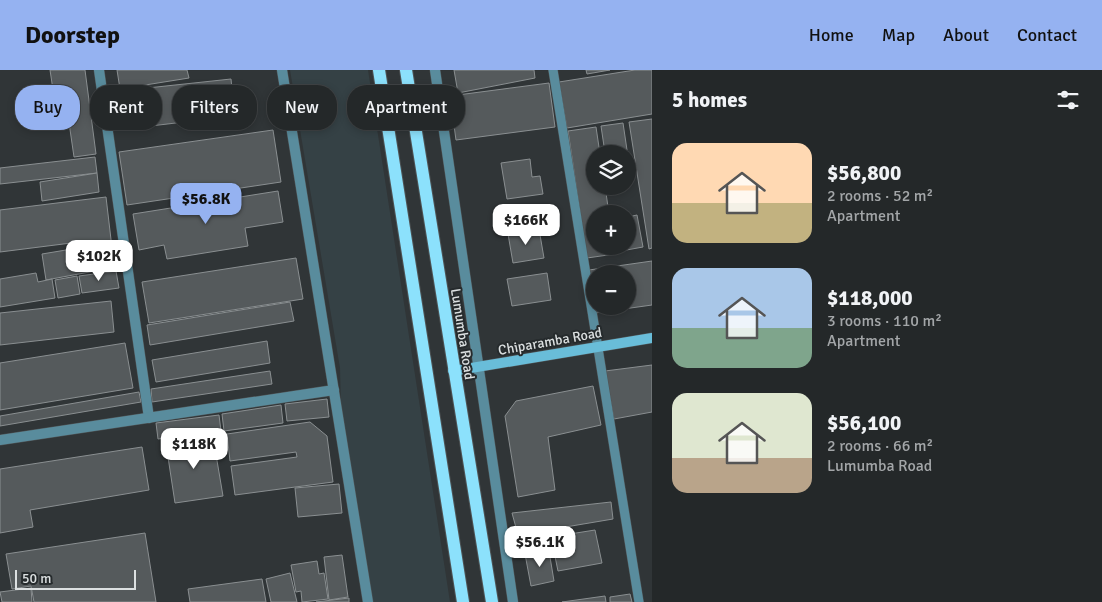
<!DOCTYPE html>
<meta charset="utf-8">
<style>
body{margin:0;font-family:Signika,sans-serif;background:#303435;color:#f1f3f6;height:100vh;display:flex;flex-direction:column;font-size:19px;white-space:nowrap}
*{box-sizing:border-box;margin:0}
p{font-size:16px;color:#a3a6a8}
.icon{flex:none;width:28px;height:28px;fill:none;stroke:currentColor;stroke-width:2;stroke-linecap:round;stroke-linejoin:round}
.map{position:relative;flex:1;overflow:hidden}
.panel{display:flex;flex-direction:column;background:#242829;width:450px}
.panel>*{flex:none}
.top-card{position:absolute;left:15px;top:15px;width:475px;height:45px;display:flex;gap:10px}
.controls{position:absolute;left:586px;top:75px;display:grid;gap:10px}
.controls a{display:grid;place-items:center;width:50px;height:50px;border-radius:50%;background:#242829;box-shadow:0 2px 8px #0003,0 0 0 1px #414446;font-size:25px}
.scale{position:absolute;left:15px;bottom:12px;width:121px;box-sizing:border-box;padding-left:5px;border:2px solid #dce0e1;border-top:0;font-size:14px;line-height:18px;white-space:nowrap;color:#dce0e1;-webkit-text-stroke:4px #262b2d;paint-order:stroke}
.price{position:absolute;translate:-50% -42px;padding:0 11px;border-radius:10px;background:#fff;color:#222;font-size:16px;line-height:32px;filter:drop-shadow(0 1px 2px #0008)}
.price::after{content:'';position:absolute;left:50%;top:30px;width:15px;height:11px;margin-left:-8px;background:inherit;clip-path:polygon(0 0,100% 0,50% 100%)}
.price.selected{background:#95b2f1;color:#111}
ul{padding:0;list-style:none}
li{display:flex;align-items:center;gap:15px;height:125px;padding:0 20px}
li span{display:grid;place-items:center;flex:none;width:140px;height:100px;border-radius:15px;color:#555}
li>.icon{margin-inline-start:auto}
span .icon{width:60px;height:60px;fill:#fffc;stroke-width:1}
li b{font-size:21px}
h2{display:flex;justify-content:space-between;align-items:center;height:60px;padding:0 20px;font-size:21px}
.tag{padding:0 18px;border-radius:20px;background:#242829;box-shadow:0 2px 8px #0003,0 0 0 1px #414446;font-size:18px;line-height:45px}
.tag.selected{background:#95b2f1;color:#111}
header{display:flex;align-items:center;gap:30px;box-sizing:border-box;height:70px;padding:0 25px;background:#95b2f1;color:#111}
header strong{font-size:24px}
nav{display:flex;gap:28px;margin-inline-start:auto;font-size:18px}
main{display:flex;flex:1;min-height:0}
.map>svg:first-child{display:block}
.built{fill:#354145}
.building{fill:#555a5c;stroke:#8a8f91;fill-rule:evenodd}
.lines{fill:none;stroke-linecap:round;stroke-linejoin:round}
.lane-casing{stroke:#4f5456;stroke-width:10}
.street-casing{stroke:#4f5456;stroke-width:11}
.secondary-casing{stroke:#4f5456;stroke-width:11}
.primary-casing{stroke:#4f5456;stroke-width:14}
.lane{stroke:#598c9d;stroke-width:9}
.street{stroke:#598c9d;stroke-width:10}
.secondary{stroke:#69bdd9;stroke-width:10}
.primary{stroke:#8ce1fc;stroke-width:12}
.labels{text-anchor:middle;stroke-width:4;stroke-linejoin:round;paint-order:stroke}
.street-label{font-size:14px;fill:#dce0e1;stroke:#262b2d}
</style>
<header>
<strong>Doorstep</strong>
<nav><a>Home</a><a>Map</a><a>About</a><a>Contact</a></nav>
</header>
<main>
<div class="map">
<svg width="652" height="532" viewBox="0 0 652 532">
<rect width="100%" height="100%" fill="#303537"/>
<path class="built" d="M290,0h78l82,532h-78l-31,-195 -1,-39z"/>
<g class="building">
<path d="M50,0h35l11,84 -22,3 -8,-55 -11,1z"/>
<path d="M117,0h70l2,8 -69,11z"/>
<path d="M454,0h80l1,8 -77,15z"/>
<path d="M586,0h24l-23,4z"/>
<path d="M635,0h17v44l-85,14 -8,-46z"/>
<path d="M231,9l4,37 -93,11 -4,-38z"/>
<path d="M549,13l6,44 -99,13 -6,-44z"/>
<path d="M49,36l2,16 -23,3 -2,-16z"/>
<path d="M652,49v129l-3,1 -20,-127z"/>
<path d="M623,53l4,27 -22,3 -4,-27z"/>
<path d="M596,57l4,27h-5v32h10l4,28h-14v32h19l1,8 -28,4 -19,-127z"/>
<path d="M273,60l8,52 -154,23 -8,-53z"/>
<path d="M95,87l2,16 -97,11v-16z"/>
<path d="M530,89l2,18 8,-1 3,18 -36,5 -6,-36z"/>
<path d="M97,103l2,19 -57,9 -2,-19z"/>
<path d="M278,121l5,31 -38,6 3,18 -81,13 -3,-14 -25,5 -6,-36z"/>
<path d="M106,127l6,51 -23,3 -2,-10 -87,11v-42z"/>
<path d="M637,145l6,32 -22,4 -1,-5h8v-29z"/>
<path d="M539,159l5,29 -31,5 -5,-29z"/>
<path d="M84,177l1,6 7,-1 3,19 -49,9 -4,-26z"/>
<path d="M110,180l2,20 -14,2 -3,-20z"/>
<path d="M296,188l7,41 -154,24 -7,-41z"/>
<path d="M652,191v44l-57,8 -6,-43zM595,204h33v32h-33z"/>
<path d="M116,201l3,17 -37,5 -3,-17z"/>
<path d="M36,203l2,9 14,-3 3,19 -55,9v-28z"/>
<path d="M547,203l4,27 -39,6 -5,-27z"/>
<path d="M77,206l3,18 -22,4 -3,-18z"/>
<path d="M111,231l3,31 -114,13v-32z"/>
<path d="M290,232l4,19 -144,24 -3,-20z"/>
<path d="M267,271l3,22 -114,19 -4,-22z"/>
<path d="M125,273l8,45 -133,22v-47z"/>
<path d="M652,295v47l-38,7 -9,-48z"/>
<path d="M270,301l2,13 -120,18 -1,-13z"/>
<path d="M593,316l8,39 -53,12 7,53 -37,7 -13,-81 11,-15z"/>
<path d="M139,322l2,10 -141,24v-10z"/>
<path d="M327,329l2,18 -42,4 -2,-17z"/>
<path d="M281,335l2,18 -59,8 -2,-17z"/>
<path d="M219,345l2,16 -63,8 -2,-16z"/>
<path d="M310,352l17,14 6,46 -98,13 -4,-29 66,-9 -1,-5 -66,9 -3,-27z"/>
<path d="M213,367l10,59 -48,7 -9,-59z"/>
<path d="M142,377l7,43 -119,20 3,17 -33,6v-64z"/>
<path d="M339,414l3,29 -44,4 -3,-29z"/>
<path d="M611,432l2,17 -95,16 -6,-22z"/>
<path d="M595,460l7,33 -44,8 -7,-34z"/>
<path d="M145,463l11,69h-122l-3,-16 -19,3 -6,-35z"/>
<path d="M549,481l5,30 -23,5 -6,-32z"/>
<path d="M342,485l6,42 -19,3 -5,-43z"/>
<path d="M317,491l2,13 5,-1 4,26 -26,3 -1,-11 -5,1 -5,-27z"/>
<path d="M290,503l7,29h-26l-5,-23z"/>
<path d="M262,509l4,23h-76l-2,-13z"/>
<path d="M31,518l1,14h-30l-2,-10z"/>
<path d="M630,524l2,8h-22v-5z"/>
<path d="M605,526l1,6h-44z"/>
<path d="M349,528v4h-33z"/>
</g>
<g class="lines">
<defs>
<path id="lane" d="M553,0l86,532"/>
<g id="street">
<path d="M99,0l50,348"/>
<path d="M282,0l86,532"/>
<path d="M435,0l78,532"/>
<path d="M0,370l334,-50"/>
</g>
<path id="secondary" d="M453,301l199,-33"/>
<g id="primary">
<path d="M379,0l84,532"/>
<path d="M406,0l86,532"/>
</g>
</defs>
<use href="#lane" class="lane-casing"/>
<use href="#street" class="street-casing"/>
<use href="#secondary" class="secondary-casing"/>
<use href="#primary" class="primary-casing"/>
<use href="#lane" class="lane"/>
<use href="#street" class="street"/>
<use href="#secondary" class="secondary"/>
<use href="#primary" class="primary"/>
</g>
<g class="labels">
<g class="street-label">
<text transform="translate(463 264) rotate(81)" y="5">Lumumba Road</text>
<text transform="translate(550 271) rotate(-10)" y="5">Chiparamba Road</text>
</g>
</g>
</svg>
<div class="controls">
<a><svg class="icon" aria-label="layers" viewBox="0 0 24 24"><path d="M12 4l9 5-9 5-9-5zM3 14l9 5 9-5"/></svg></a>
<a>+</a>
<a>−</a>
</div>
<div class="scale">50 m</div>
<b class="price selected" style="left:206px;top:155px">$56.8K</b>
<b class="price" style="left:526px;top:176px">$166K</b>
<b class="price" style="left:99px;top:212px">$102K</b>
<b class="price" style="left:194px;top:400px">$118K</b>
<b class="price" style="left:540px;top:498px">$56.1K</b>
<div class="top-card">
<a class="tag selected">Buy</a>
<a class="tag">Rent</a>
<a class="tag">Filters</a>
<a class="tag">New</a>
<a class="tag">Apartment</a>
</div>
</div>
<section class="panel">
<h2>5 homes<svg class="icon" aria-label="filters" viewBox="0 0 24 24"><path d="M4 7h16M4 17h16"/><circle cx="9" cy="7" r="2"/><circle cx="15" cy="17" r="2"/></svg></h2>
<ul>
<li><span style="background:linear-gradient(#ffd9b3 60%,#c2b280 0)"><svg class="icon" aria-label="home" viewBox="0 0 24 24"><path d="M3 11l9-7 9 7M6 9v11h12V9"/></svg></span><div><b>$56,800</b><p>2 rooms · 52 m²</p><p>Apartment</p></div></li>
<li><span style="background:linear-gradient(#a9c7e8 60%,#7fa58c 0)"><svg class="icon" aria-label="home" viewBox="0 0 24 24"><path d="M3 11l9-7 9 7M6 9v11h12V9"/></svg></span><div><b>$118,000</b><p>3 rooms · 110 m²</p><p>Apartment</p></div></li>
<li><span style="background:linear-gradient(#dfe7d0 65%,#b9a48a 0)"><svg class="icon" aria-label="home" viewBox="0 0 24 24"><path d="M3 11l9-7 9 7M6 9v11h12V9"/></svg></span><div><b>$56,100</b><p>2 rooms · 66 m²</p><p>Lumumba Road</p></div></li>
</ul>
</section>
</main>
